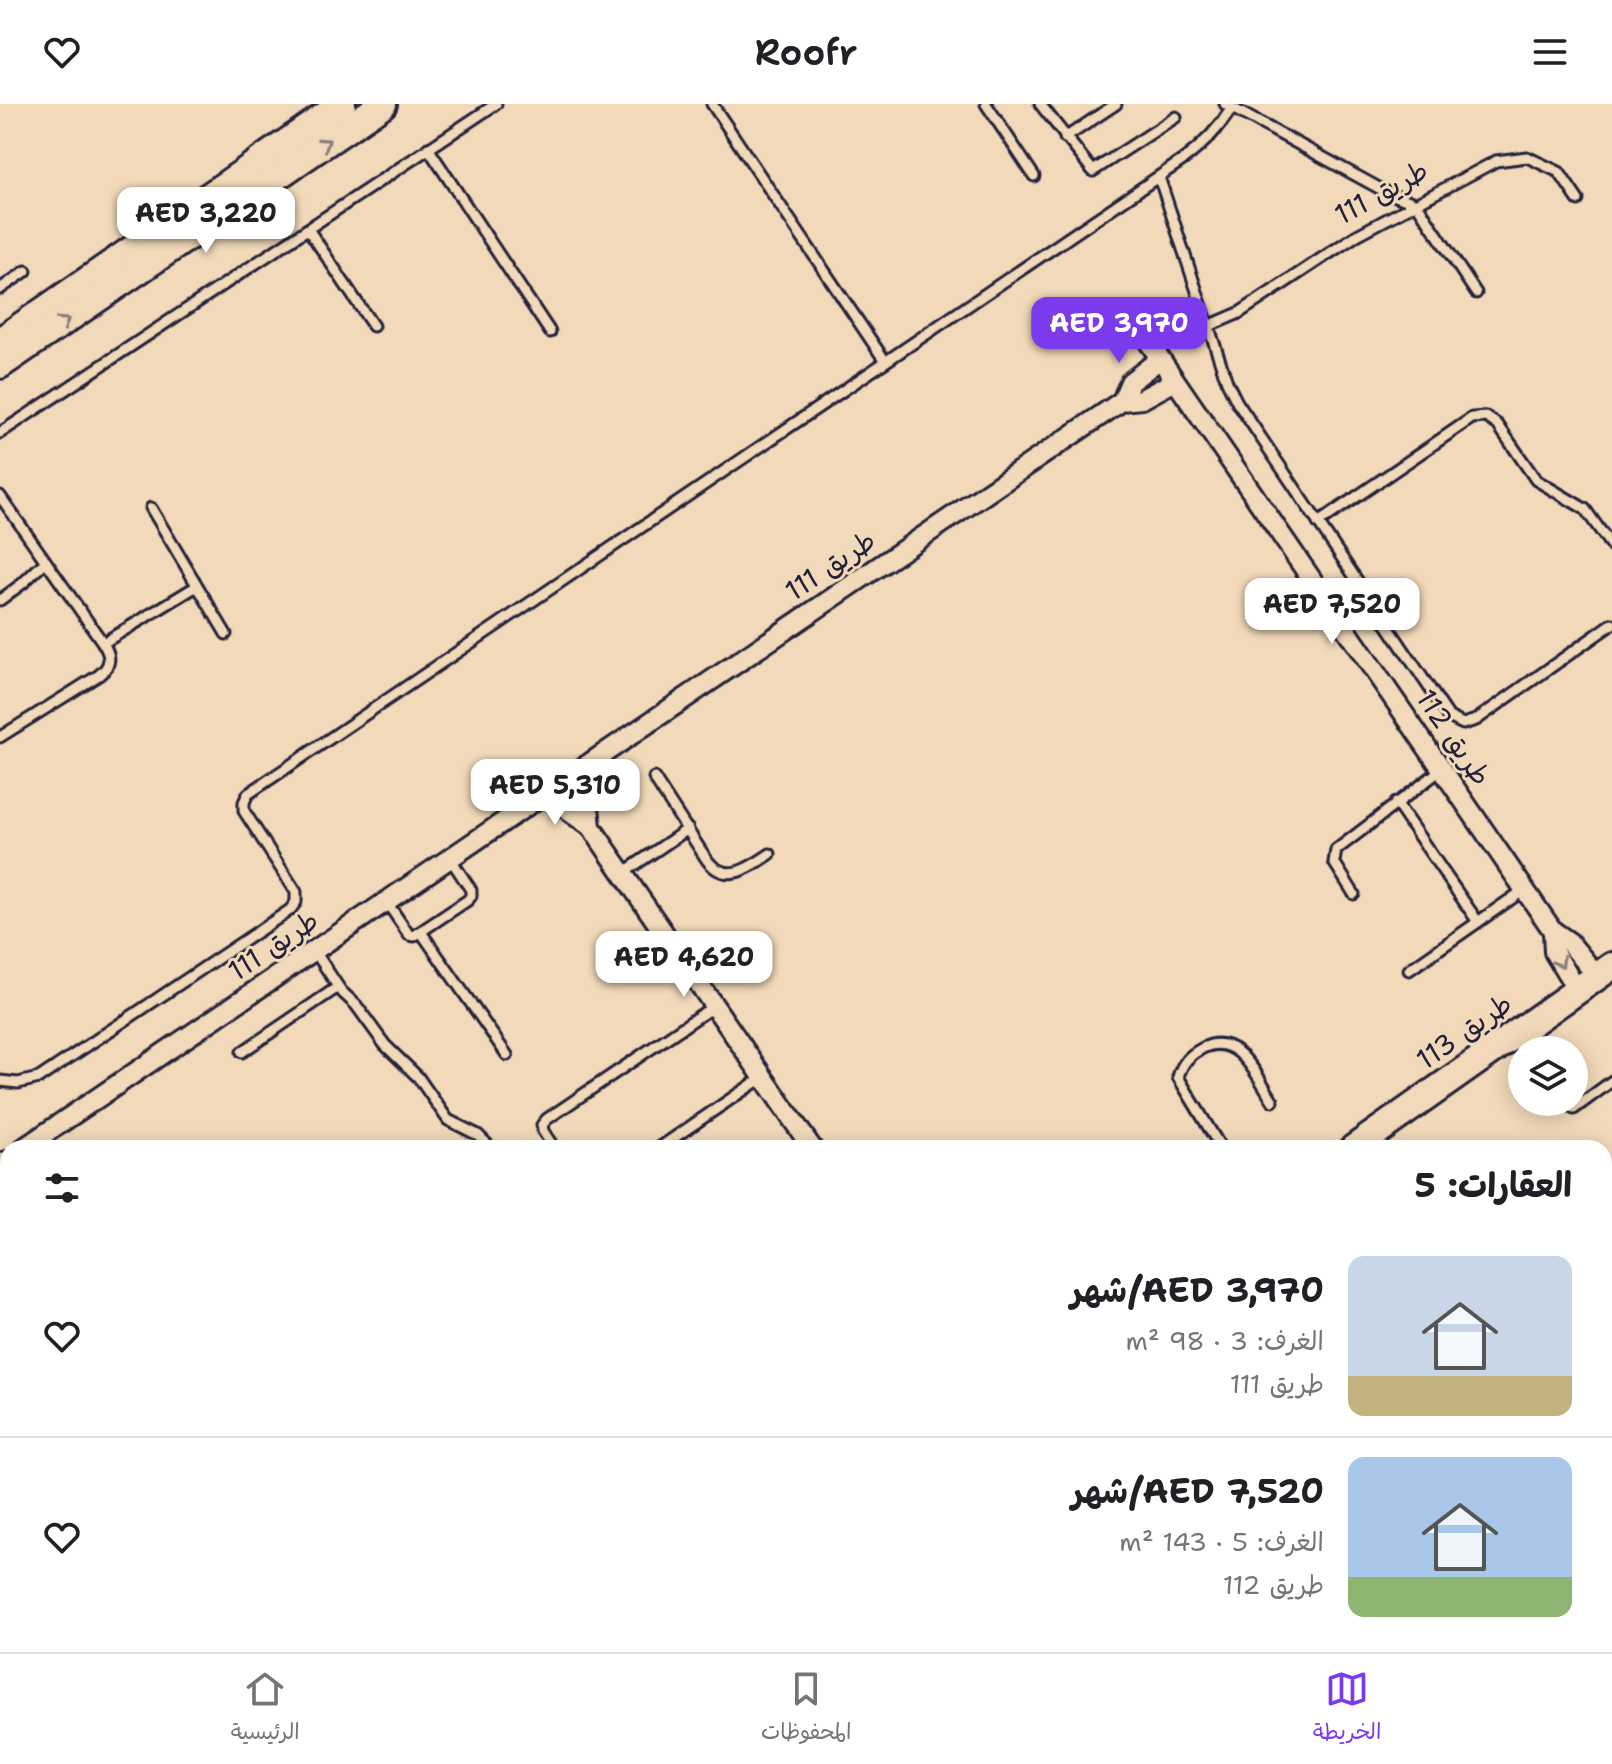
<!DOCTYPE html>
<html lang="ar">
<meta charset="utf-8">
<style>
body{margin:0;font-family:"Shantell Sans","Playpen Sans Arabic",sans-serif;background:#f2f2f2;color:#202124;direction:rtl;height:100vh;display:flex;flex-direction:column;font-size:30px;white-space:nowrap}
*{box-sizing:border-box;margin:0}
p{font-size:26px;color:#757577}
.icon{flex:none;width:44px;height:44px;fill:none;stroke:currentColor;stroke-width:2;stroke-linecap:round;stroke-linejoin:round}
.map{position:relative;flex:1;overflow:hidden;direction:ltr}
.details{position:absolute;left:0px;top:1036px;width:1612px;height:512px;display:flex;flex-direction:column;background:#fff;border-radius:24px 24px 0 0;box-shadow:0 4px 20px #0003;direction:rtl}
.details>*{flex:none}
.buttons{position:absolute;left:1508px;top:932px;display:grid;gap:16px}
.buttons a{display:grid;place-items:center;width:80px;height:80px;border-radius:50%;background:#fff;box-shadow:0 4px 20px #0003;font-size:40px}
.price{position:absolute;translate:-50% -68px;padding:0 18px;border-radius:16px;background:#fff;color:#222;font-size:26px;line-height:52px;filter:drop-shadow(0 2px 4px #0008)}
.price::after{content:'';position:absolute;left:50%;top:48px;width:24px;height:18px;margin-left:-12px;background:inherit;clip-path:polygon(0 0,100% 0,50% 100%)}
.price.selected{background:#7c3aed;color:#fff}
ul{padding:0;list-style:none}
li{display:flex;align-items:center;gap:24px;height:200px;padding:0 40px}
li+li{border-top:2px solid #e0e0e0}
li span{display:grid;place-items:center;flex:none;width:224px;height:160px;border-radius:16px;color:#555}
li>.icon{margin-inline-start:auto}
span .icon{width:96px;height:96px;fill:#fffc;stroke-width:1}
li b{font-size:34px}
h2{display:flex;justify-content:space-between;align-items:center;height:96px;padding:0 40px;font-size:34px}
header{display:flex;justify-content:space-between;align-items:center;height:104px;padding:0 40px;background:#fff;font-size:36px;font-weight:600}
.tabs{display:flex;justify-content:space-around;align-items:center;height:112px;border-top:2px solid #e0e0e0;background:#fff;font-size:22px;color:#757577}
.tabs a{display:grid;justify-items:center;gap:4px}
.tabs .selected{color:#7c3aed}
.map>svg:first-child{display:block}
.lines{fill:none;stroke-linecap:round;stroke-linejoin:round}
.lane-casing{stroke:#22223b;stroke-width:15}
.street-casing{stroke:#22223b;stroke-width:24}
.secondary-casing{stroke:#22223b;stroke-width:32}
.lane{stroke:#f1d9b9;stroke-width:9}
.street{stroke:#f1d9b9;stroke-width:18}
.secondary{stroke:#f1d9b9;stroke-width:26}
.oneway{stroke:#8a7e7a}
.labels{text-anchor:middle;stroke-width:6;stroke-linejoin:round;paint-order:stroke}
.street-label{font-size:28px;fill:#22223b;stroke:#f1d9b9}
</style>
<header><svg class="icon" aria-label="menu" viewBox="0 0 24 24"><path d="M4 6h16M4 12h16M4 18h16"/></svg>Roofr<svg class="icon" aria-label="heart" viewBox="0 0 24 24"><path d="M12 20l-8-8c-3-5 5-10 8-4 3-6 11-1 8 4z"/></svg></header>
<div class="map">
<svg width="1612" height="1548" viewBox="0 0 1612 1548">
<rect width="100%" height="100%" fill="#f1d9b9"/>
<filter id="ink" filterUnits="userSpaceOnUse"><feTurbulence type="fractalNoise" baseFrequency=".0125" numOctaves="2"/><feDisplacementMap in="SourceGraphic" scale="16" xChannelSelector="R" yChannelSelector="G"/><feConvolveMatrix kernelMatrix="1 2 1 2 8 2 1 2 1" color-interpolation-filters="sRGB"/></filter>
<g filter="url(#ink)">
<g class="lines">
<defs>
<g id="lane">
<path d="M712,0l173,257"/>
<path d="M986,0l48,72"/>
<path d="M1040,0l53,67 83,-54"/>
<path d="M1225,0l163,89 29,11 59,89"/>
<path d="M1065,34l51,-34"/>
<path d="M428,44l122,184"/>
<path d="M1159,73l68,205 10,20 212,315 14,7 13,-4 136,-96"/>
<path d="M308,125l65,97"/>
<path d="M0,185l26,-18"/>
<path d="M1209,222l30,-13 118,-78 139,-74 31,-4 32,15 19,28"/>
<path d="M0,329l496,-329"/>
<path d="M0,392l103,147c8,13 9,22 -4,32l-99,62"/>
<path d="M151,404l75,126"/>
<path d="M1318,419l154,-105 14,-1 12,8 38,55 49,29 27,38"/>
<path d="M0,496l23,-17 22,-21"/>
<path d="M103,539l94,-57"/>
<path d="M654,674l53,82c19,25 42,8 63,-6"/>
<path d="M1396,699l82,119"/>
<path d="M623,769l65,-44"/>
<path d="M1354,790l-20,-32 2,-12 106,-81"/>
<path d="M386,797l23,34 5,1 54,-36 3,-4v-6l-21,-32"/>
<path d="M421,828l86,123"/>
<path d="M314,846l27,41 15,14 29,40 33,32 30,43 30,15 13,13"/>
<path d="M1409,866l115,-80"/>
<path d="M242,948l96,-65"/>
<path d="M0,977l18,2 21,-5 251,-168 6,-8v-10l-52,-81v-9l4,-8 935,-634c20,-15 35,-30 48,-51"/>
<path d="M1574,1005l38,-28"/>
<path d="M554,1044l-11,-17 -1,-6 5,-6 167,-113"/>
<path d="M659,1044l104,-71"/>
<path d="M1221,1044l-43,-71c4,-13 10,-21 23,-28 36,-20 56,27 72,52"/>
<path d="M0,1545l8,-5"/>
<path d="M110,1548l1,-8"/>
<path d="M642,1548l2,-8"/>
<path d="M1388,1548l1,-8"/>
</g>
<g id="street">
<path d="M1146,234l407,593 16,11 28,34"/>
<path d="M1122,297l8,-19 30,-23"/>
<path d="M570,672l19,31 2,20"/>
<path d="M553,684l18,25 20,14 221,321"/>
<path d="M1553,827l1,21 23,38"/>
<path d="M24,1044l1098,-747 20,-2 33,-18"/>
<path d="M1604,1255l8,1"/>
</g>
<g id="secondary">
<path d="M0,237l342,-237"/>
<path d="M0,261l383,-261"/>
<path d="M1354,1044l258,-182"/>
<path d="M0,1066l8,-5"/>
<path d="M0,1321l8,12"/>
<path d="M0,1367l8,12"/>
<path d="M182,1540l35,8"/>
<path d="M369,1540l65,8"/>
<path d="M782,1540l2,8"/>
<path d="M748,1548l9,-8"/>
</g>
</defs>
<use href="#lane" class="lane-casing"/>
<use href="#street" class="street-casing"/>
<use href="#secondary" class="secondary-casing"/>
<use href="#lane" class="lane"/>
<use href="#street" class="street"/>
<use href="#secondary" class="secondary"/>
</g>
<defs><path id="oneway-chevron" d="M-2-3.5L2.5 0L-2 3.5" fill="none" stroke-width="1.6" stroke-linecap="round" stroke-linejoin="round" transform="scale(2)"/></defs>
<g class="oneway">
<use href="#oneway-chevron" transform="translate(325 39) rotate(-34)"/>
<use href="#oneway-chevron" transform="translate(64 218) rotate(-34)"/>
<use href="#oneway-chevron" transform="translate(1560 858) rotate(60)"/>
</g>
</g>
<g class="labels">
<g class="street-label">
<text transform="translate(1381 88) rotate(-29)" y="10">طريق 111</text>
<text transform="translate(830 461) rotate(-34)" y="10">طريق 111</text>
<text transform="translate(1454 633) rotate(56)" y="10">طريق 112</text>
<text transform="translate(273 841) rotate(-34)" y="10">طريق 111</text>
<text transform="translate(1464 927) rotate(-35)" y="10">طريق 113</text>
</g>
</g>
</svg>
<div class="buttons">
<a><svg class="icon" aria-label="layers" viewBox="0 0 24 24"><path d="M12 4l9 5-9 5-9-5zM3 14l9 5 9-5"/></svg></a>
</div>
<b class="price" style="left:206px;top:151px">AED 3,220</b>
<b class="price selected" style="left:1119px;top:261px">AED 3,970</b>
<b class="price" style="left:1332px;top:542px">AED 7,520</b>
<b class="price" style="left:555px;top:723px">AED 5,310</b>
<b class="price" style="left:684px;top:895px">AED 4,620</b>
<section class="details">
<h2>العقارات: 5<svg class="icon" aria-label="filters" viewBox="0 0 24 24"><path d="M4 7h16M4 17h16"/><circle cx="9" cy="7" r="2"/><circle cx="15" cy="17" r="2"/></svg></h2>
<ul>
<li><span style="background:linear-gradient(#c9d6e8 75%,#c2b280 0)"><svg class="icon" aria-label="home" viewBox="0 0 24 24"><path d="M3 11l9-7 9 7M6 9v11h12V9"/></svg></span><div><b>AED 3,970/شهر</b><p>الغرف: 3 · 98 m²</p><p>طريق 111</p></div><svg class="icon" aria-label="heart" viewBox="0 0 24 24"><path d="M12 20l-8-8c-3-5 5-10 8-4 3-6 11-1 8 4z"/></svg></li>
<li><span style="background:linear-gradient(#a9c7e8 75%,#8fb573 0)"><svg class="icon" aria-label="home" viewBox="0 0 24 24"><path d="M3 11l9-7 9 7M6 9v11h12V9"/></svg></span><div><b>AED 7,520/شهر</b><p>الغرف: 5 · 143 m²</p><p>طريق 112</p></div><svg class="icon" aria-label="heart" viewBox="0 0 24 24"><path d="M12 20l-8-8c-3-5 5-10 8-4 3-6 11-1 8 4z"/></svg></li>
</ul>
</section>
</div>
<nav class="tabs">
<a class="selected"><svg class="icon" aria-label="map" viewBox="0 0 24 24"><path d="M3 6l6-2 6 2 6-2v14l-6 2-6-2-6 2zM9 4v14M15 6v14"/></svg>الخريطة</a>
<a><svg class="icon" aria-label="saved" viewBox="0 0 24 24"><path d="M7 4h10v16l-5-4-5 4z"/></svg>المحفوظات</a>
<a><svg class="icon" aria-label="home" viewBox="0 0 24 24"><path d="M3 11l9-7 9 7M6 9v11h12V9"/></svg>الرئيسية</a>
</nav>
